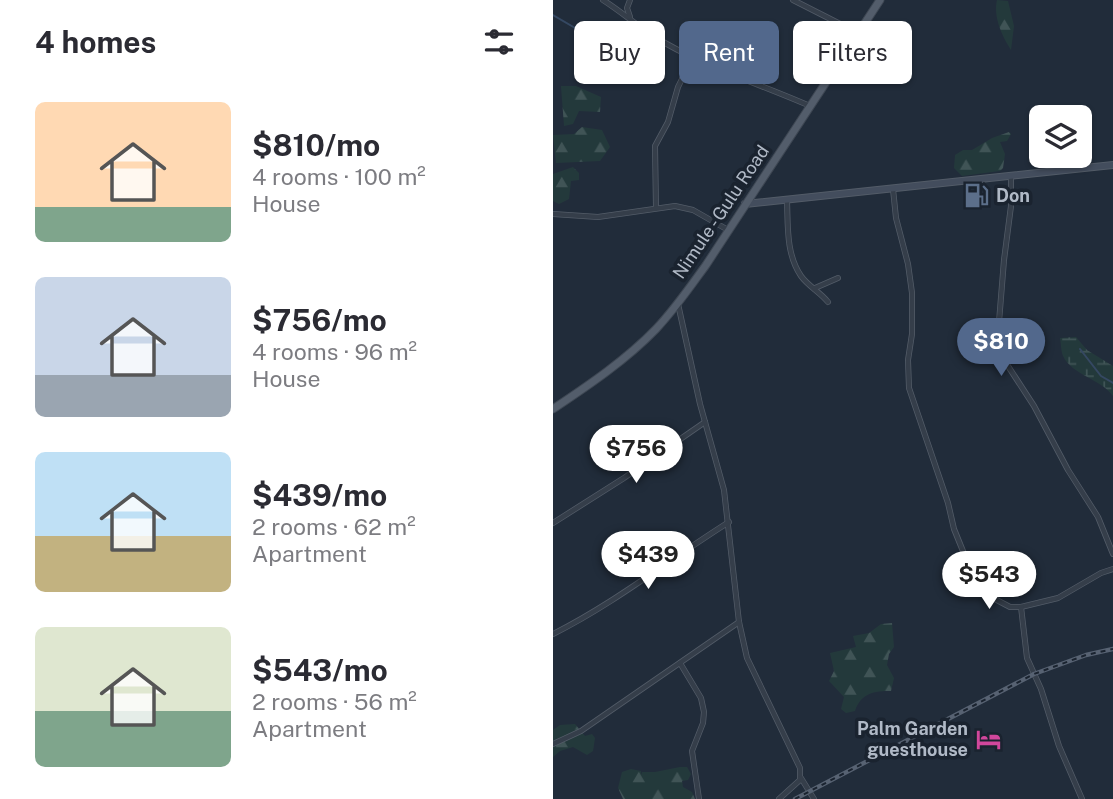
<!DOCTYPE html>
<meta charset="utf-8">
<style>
body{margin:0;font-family:"Public Sans",sans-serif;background:#f2f2f3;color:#2b2b33;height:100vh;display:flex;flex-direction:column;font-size:26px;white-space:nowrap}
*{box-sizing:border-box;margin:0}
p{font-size:23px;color:#7c7c81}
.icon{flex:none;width:38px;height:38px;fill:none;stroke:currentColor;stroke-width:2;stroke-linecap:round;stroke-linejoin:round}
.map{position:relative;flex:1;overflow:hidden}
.sheet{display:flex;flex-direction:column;background:#fff;width:553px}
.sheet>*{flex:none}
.hud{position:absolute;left:21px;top:21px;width:434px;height:63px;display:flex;gap:14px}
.tools{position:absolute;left:476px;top:105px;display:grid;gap:14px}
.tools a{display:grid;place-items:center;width:63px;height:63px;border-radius:10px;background:#fff;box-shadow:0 2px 5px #0004;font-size:35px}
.price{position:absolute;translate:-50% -60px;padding:0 16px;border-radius:24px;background:#fff;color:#222;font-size:23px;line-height:46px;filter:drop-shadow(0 2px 4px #0008)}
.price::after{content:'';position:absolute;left:50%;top:42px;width:21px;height:16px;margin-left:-10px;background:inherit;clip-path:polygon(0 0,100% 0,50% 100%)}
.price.current{background:#52688c;color:#fff}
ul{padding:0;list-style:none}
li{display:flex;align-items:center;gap:21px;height:175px;padding:0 35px}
li span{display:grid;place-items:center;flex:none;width:196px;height:140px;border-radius:10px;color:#555}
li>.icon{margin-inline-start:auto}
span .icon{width:84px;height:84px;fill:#fffc;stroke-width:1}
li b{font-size:30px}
h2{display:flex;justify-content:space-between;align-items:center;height:84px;padding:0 35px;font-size:30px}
.pill{padding:0 24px;border-radius:10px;background:#fff;box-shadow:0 2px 5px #0004;font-size:24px;line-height:63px}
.pill.current{background:#52688c;color:#fff}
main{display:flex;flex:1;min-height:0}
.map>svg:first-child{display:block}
.forest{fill:url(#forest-firs)}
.wetland{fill:url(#wetland-marsh)}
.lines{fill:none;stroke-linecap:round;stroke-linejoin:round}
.stream{stroke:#354862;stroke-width:2}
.street-casing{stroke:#535c68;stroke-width:6}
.secondary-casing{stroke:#535c68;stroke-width:8}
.primary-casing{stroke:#3e4753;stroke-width:9}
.street{stroke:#353e4a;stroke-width:4.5}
.secondary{stroke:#434d5d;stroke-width:6}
.primary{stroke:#535d6b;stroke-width:7}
.rail-casing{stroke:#576272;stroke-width:4.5}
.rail{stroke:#1a232f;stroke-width:2;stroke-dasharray:5;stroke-linecap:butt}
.labels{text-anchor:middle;stroke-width:7;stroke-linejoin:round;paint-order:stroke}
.poi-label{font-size:18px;font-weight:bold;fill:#b0b9c6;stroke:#1a232f;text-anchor:start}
.street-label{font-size:18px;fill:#b0b9c6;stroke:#1a232f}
</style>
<main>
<section class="sheet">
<h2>4 homes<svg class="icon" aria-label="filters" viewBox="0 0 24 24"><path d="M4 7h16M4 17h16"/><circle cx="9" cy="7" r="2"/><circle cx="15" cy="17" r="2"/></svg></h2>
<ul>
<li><span style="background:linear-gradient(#ffd9b3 75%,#7fa58c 0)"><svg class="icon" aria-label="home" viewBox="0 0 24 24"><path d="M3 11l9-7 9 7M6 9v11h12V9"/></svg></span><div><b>$810/mo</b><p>4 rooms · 100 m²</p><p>House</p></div></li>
<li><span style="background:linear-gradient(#c9d6e8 70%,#9aa5b1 0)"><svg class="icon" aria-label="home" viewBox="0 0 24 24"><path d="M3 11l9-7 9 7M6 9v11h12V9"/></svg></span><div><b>$756/mo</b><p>4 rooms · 96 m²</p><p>House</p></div></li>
<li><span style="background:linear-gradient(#bfe0f5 60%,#c2b280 0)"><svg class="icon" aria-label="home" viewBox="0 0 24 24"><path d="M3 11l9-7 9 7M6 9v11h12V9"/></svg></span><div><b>$439/mo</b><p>2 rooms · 62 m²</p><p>Apartment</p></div></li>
<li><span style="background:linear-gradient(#dfe7d0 60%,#7fa58c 0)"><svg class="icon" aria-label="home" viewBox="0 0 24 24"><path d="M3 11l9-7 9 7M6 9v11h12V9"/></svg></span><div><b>$543/mo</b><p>2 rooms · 56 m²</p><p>Apartment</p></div></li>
</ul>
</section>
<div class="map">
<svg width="560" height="799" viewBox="0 0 560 799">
<defs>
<pattern id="forest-firs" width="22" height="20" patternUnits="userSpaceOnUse" patternTransform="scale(1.75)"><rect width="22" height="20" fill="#23393b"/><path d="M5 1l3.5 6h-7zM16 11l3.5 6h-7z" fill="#405456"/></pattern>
<pattern id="wetland-marsh" width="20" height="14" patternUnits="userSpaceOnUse" patternTransform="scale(1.75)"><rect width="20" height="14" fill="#23393b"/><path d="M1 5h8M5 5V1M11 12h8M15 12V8" fill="none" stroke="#405456"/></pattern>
</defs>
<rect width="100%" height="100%" fill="#212c3a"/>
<g class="forest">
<path d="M444,0l11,1 6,25 -3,24c-9,-14 -18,-33 -14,-50z"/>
<path d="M8,86h15l25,11 -1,15 -21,-1 -6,13 -9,2z"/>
<path d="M29,127l20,3 8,17 -10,14 -44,2 -3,-28 21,-1z"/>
<path d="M456,132l2,2 -4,7 -7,1 5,12 -2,14 -3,3 -38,5 -8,-8 1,-13 8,-5h9l20,-12z"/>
<path d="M20,167l6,6v7l-8,1 -2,18 -10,5 -6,-3v-27z"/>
<path d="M339,623l2,24 -5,7 -2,11 7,13 -3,13c-17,0 -30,2 -36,20l-9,2 -5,-4 3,-12 -15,-16 5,-10 -4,-18 26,-6 -3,-11 16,-3 12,-9z"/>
<path d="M22,724l10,12 7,-2 3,4 -2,13 -6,4 -14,-8 -13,4 -7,6v-27l7,-5z"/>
<path d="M127,767h7l4,7 -3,6 -6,1 1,6 9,5 3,7h-72l-5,-11 4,-16 9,-3 10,2v4l1,-3h13z"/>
</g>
<path class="wetland" d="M523,337l11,13 26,16v30c-12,-17 -41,-21 -50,-40 -2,-5 -2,-13 -3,-18z"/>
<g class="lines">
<g class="stream">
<path d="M0,15l29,17"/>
<path d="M527,349l21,27 12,7"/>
</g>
<defs>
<g id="street">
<path d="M50,0c22,14 40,31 62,43 46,26 97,42 145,63"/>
<path d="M77,0l-3,8 3,9"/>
<path d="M240,0l65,33"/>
<path d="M458,176v30l-7,54 -5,62 2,22 5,19 28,43 34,64 30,47 15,37"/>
<path d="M340,189l3,29 12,46 4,29v41l-4,26 1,28 39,115 6,26 13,32 24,36 19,10h11l37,-9 43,-25 12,-4"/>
<path d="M234,201c1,25 -1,53 14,75 7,10 19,16 27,26"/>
<path d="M103,208l-1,-62 13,-24 10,-35 15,-30"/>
<path d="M0,214l45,3 77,-11 18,4 35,20"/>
<path d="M262,288l23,-10"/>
<path d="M125,304l22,100 24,86 15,132 8,36 53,110v12l-21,19"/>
<path d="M0,523l71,-45 81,-56"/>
<path d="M468,607l6,51 14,31 18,57 23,53"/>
<path d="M0,634c62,-31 117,-75 176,-112"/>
<path d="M127,663l21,35 3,14 -1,11 -11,28 7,48"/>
<path d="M0,744l28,-13 158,-109"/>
<path d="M248,778l13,21"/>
</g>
<path id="secondary" d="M192,204l368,-39"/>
<path id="primary" d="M0,409c36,-24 73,-49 103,-80 19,-20 34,-42 50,-64l174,-265"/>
</defs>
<use href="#street" class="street-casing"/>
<use href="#secondary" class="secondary-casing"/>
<use href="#primary" class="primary-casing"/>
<use href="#street" class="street"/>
<use href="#secondary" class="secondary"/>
<use href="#primary" class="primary"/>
<defs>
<path id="rail" d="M242,799l239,-125 52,-19 27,-6"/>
</defs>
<use href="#rail" class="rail-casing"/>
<use href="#rail" class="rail"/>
</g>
<defs>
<symbol id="fuel-bare" viewBox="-9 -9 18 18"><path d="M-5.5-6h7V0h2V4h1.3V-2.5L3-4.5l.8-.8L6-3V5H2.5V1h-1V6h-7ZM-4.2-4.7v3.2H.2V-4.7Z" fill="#5c6f8a" stroke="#1a232f" stroke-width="2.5" paint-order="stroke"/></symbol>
<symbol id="hotel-bare" viewBox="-9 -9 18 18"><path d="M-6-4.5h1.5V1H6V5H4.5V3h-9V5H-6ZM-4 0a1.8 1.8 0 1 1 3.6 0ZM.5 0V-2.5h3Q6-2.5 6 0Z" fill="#d1479c" stroke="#1a232f" stroke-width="2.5" paint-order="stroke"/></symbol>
</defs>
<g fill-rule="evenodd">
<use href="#fuel-bare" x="406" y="178" width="35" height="35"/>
<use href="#hotel-bare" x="418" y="722" width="35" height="35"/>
</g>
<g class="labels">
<g class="poi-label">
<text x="443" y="202">Don</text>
<text x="415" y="735" text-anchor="end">Palm Garden<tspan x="415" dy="21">guesthouse</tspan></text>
</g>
<g class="street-label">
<text transform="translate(168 212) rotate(-56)" y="6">Nimule - Gulu Road</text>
</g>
</g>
</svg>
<div class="tools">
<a><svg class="icon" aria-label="layers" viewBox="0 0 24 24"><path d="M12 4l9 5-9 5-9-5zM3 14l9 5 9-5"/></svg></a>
</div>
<b class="price current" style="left:448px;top:378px">$810</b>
<b class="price" style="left:83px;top:485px">$756</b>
<b class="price" style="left:95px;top:591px">$439</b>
<b class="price" style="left:436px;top:611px">$543</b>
<div class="hud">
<a class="pill">Buy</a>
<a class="pill current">Rent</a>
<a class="pill">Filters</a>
</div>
</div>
</main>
